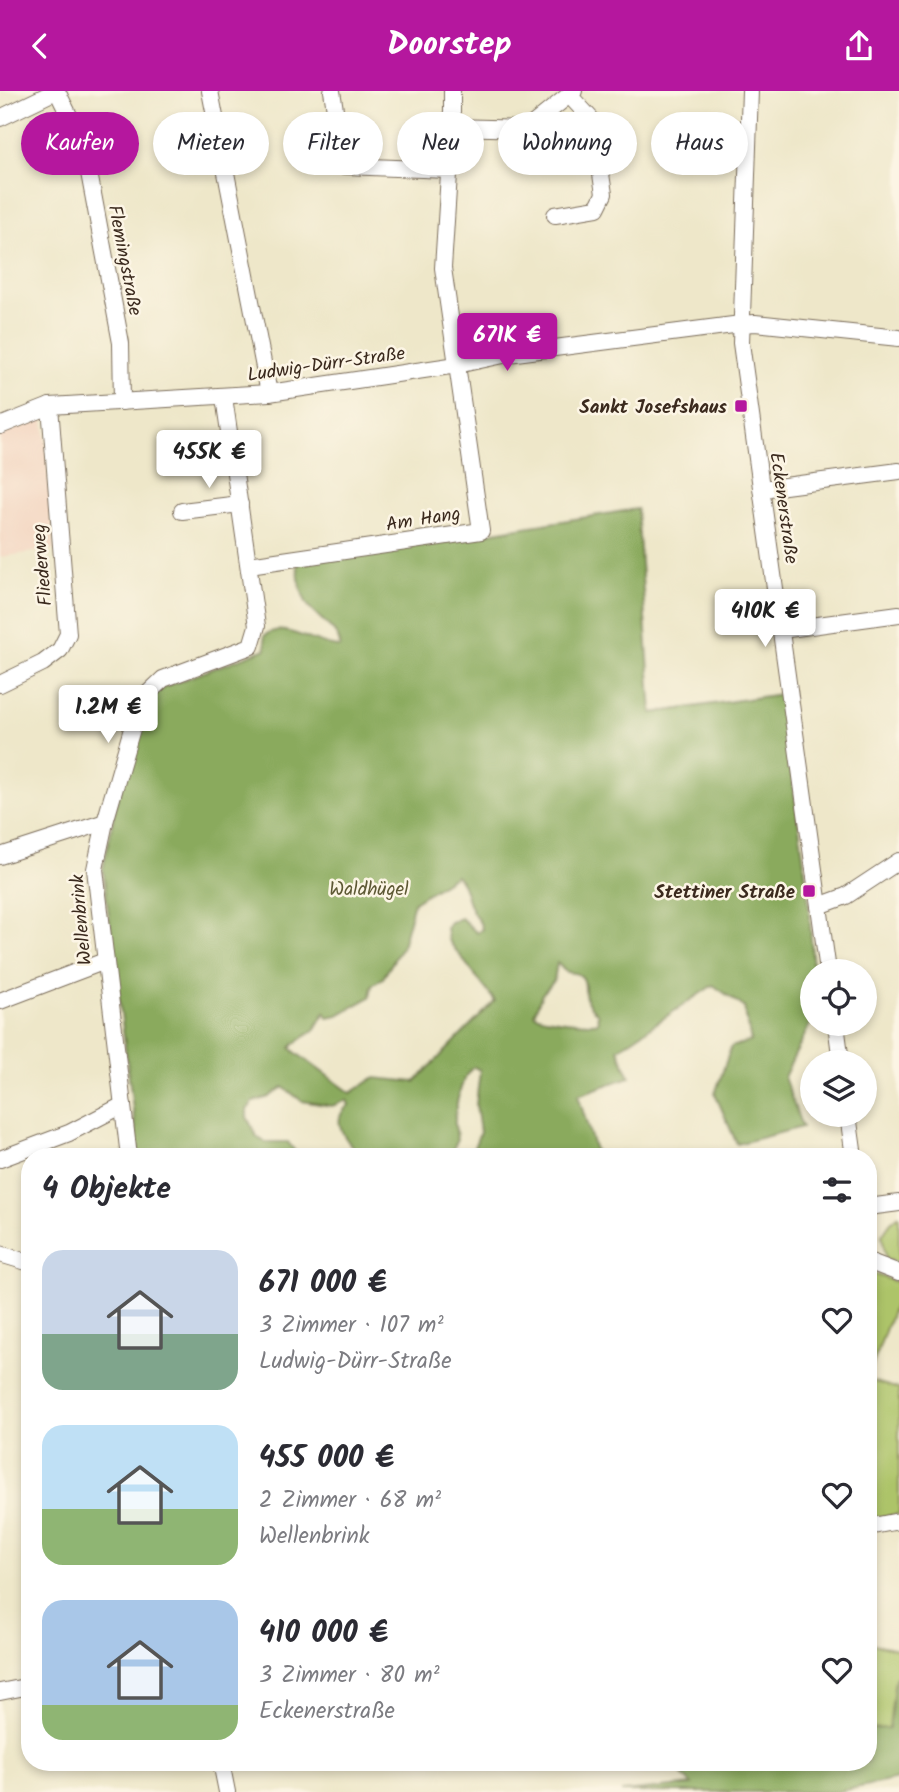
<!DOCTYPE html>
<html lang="de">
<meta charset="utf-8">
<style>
body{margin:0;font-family:Kalam,sans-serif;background:#f7f7f7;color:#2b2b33;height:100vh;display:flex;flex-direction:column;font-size:26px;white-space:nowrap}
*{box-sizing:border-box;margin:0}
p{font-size:23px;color:#7c7c81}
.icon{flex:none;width:38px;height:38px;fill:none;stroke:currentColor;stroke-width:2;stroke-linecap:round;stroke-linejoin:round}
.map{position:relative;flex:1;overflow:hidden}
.panel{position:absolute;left:21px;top:1057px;width:856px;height:623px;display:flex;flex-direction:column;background:#fff;border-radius:28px;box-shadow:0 4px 10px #0003}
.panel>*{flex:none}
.hud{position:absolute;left:21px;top:21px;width:858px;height:63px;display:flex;gap:14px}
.buttons{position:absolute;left:800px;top:868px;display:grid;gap:14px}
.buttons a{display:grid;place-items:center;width:77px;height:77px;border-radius:50%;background:#fff;box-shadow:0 4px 10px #0003;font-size:35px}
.price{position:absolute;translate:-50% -60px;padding:0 16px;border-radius:7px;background:#fff;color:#222;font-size:23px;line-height:46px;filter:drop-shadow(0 2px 4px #0008)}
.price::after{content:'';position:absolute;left:50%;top:42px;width:21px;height:16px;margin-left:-10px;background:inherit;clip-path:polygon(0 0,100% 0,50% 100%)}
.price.active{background:#b5179e;color:#fff}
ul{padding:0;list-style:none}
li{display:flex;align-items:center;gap:21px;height:175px;padding:0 21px}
li span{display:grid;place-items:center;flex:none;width:196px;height:140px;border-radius:21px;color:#555}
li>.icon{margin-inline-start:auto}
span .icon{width:84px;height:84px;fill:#fffc;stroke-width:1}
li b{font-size:30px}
h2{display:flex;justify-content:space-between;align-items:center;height:84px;padding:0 21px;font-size:30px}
.pill{padding:0 24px;border-radius:32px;background:#fff;box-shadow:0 4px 10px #0003;font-size:24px;line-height:63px}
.pill.active{background:#b5179e;color:#fff}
header{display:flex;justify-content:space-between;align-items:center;height:91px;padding:0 21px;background:#b5179e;color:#fff;font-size:32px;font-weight:700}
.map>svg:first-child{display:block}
.built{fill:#f3d4bf}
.green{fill:#adc469;stroke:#747744;stroke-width:2}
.forest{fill:#8aaa5d;stroke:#626a3e;stroke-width:2;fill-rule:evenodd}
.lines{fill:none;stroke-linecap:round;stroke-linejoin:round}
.minor-casing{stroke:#7a6c5a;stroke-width:18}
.minor{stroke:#fff;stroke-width:16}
.poi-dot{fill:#b5179e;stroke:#fcf5e5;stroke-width:2.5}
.labels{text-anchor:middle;stroke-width:5;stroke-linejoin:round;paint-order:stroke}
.street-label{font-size:19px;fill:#3b2a1e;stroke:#fcf5e5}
.poi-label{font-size:19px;font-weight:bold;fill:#3b2a1e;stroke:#fcf5e5;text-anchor:end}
.park-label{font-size:19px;fill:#5d5834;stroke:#fcf5e5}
</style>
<header><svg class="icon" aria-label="back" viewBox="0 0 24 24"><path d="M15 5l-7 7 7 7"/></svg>Doorstep<svg class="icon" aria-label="share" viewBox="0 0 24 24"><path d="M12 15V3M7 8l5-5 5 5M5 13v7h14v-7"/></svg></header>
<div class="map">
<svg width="899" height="1701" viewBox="0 0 899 1701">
<rect width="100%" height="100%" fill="#fcf5e5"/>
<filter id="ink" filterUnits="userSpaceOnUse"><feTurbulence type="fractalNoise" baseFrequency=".0143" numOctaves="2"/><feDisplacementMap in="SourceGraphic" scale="14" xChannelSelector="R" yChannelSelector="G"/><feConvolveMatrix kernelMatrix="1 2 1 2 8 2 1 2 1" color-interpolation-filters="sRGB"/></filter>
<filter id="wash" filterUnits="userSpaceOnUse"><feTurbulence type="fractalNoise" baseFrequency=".00686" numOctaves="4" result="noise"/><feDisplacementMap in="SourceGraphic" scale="28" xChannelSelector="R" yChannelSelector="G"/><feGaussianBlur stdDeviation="1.57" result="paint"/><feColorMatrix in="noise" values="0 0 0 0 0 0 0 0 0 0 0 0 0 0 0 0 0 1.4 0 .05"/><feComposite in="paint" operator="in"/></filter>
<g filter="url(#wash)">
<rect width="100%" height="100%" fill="#eee7c9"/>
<path class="built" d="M44,327l10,131 -54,8v-122z"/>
<g class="green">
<path d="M899,1124v48l-13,-4 -4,-24 8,-12z"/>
<path d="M868,1181l31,11v9l-31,86z"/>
<path d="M868,1289l31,9v125l-31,6z"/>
<path d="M868,1552l31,6v59l-14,50 -17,2z"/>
</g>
<g class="forest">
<path d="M637,418l15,204 129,-19 27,199 5,78 -1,49 -28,57 18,50 -65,17 -22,-50 16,-47 20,-6 -7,-34 -31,-22 -95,64 12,28 -52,18 19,62h-122l-2,-7 7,-18 -4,-27 4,-35 -6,-3c-13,8 -20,43 -19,59 1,6 3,11 1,17 -2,6 -5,9 -10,14 -20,0 -72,6 -88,-6 -7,-4 -14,-14 -17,-22 -4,-11 0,-17 8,-24l-2,-5 -15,6 -30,-5 -19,-14 -14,10 -16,5 -6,8v7l10,20 8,5h23l11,15h-160l-36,-288 14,-69 28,-97 19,-16 102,-38 -2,-13c20,-17 51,11 76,11 1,-17 -24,-29 -33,-43 -7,-13 -9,-28 -10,-43l110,-15zM456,784c10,10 9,21 15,33 3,8 10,13 11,21l-5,4 -16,-15 -11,4 -4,6 2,12 47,61 -80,81 -41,-4 -23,15 -56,-41 -4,-4 2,-3 21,-15 11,-18 3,5 10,-2 32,-18 2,-12 11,-7 19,-32 12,-44zM557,872c3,2 5,6 8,8 6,3 12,0 17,6 8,10 -5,19 15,36l1,9c-7,3 -58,-3 -64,-8l8,-20 12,-13z"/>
<path d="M899,1585v103l-63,13h-215l71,-7 -22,-23h56l19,5 14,-5h109v-33l21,-1 6,-50z"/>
</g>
</g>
<g filter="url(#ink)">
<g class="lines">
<defs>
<g id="minor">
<path d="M57,0l27,55 37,197 1,59"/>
<path d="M210,0l59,302"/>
<path d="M332,0l12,75 104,4"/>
<path d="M750,0l-9,252 87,628"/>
<path d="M0,27l56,-27"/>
<path d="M452,36l75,2 47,-38"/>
<path d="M555,124l42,-7 7,-14 -11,-73 -24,-26"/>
<path d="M0,335l50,-20 219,-13 188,-28 51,-11 233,-30 14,-1 144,15"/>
<path d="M762,398l137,-18"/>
<path d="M182,420l58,-7"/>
<path d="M249,474l232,-34 -38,-263 9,-141v-36"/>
<path d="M781,539l118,-16"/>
<path d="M0,593l43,-21 17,-13 8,-16 -18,-228"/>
<path d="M0,765l105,-34"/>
<path d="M819,815l27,-10 53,-35"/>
<path d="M0,910l105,-40"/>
<path d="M836,933l5,38"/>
<path d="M848,1024l6,42"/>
<path d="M129,1066l-34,-288 10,-47 35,-121 23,-22 88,-33 6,-20 -33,-229"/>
<path d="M0,1068l69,-26 54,-28"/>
<path d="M868,1116l31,-4"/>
<path d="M0,1163l30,9"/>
<path d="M868,1170l31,12"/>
<path d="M868,1436l31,-6"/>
<path d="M0,1601l30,-6"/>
<path d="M221,1671l6,30"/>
</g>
</defs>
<use href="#minor" class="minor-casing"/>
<use href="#minor" class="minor"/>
</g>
</g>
<g class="poi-dot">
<rect x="734" y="308" width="14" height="14" rx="3.5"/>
<rect x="802" y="793" width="14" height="14" rx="3.5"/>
</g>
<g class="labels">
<g class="street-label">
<text transform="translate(126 169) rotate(79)" y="7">Flemingstraße</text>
<text transform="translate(326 272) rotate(-8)" y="7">Ludwig-Dürr-Straße</text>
<text transform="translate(785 417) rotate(82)" y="7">Eckenerstraße</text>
<text transform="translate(423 427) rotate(-9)" y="7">Am Hang</text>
<text transform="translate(41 474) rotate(-95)" y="7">Fliederweg</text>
<text transform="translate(80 829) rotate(-95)" y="7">Wellenbrink</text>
</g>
<g class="poi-label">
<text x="727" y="322">Sankt Josefshaus</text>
<text x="795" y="807">Stettiner Straße</text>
</g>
<g class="park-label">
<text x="369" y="804">Waldhügel</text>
</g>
</g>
</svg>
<div class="buttons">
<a><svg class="icon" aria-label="locate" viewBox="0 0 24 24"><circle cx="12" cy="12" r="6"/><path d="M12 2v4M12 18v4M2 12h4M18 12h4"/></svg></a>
<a><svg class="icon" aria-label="layers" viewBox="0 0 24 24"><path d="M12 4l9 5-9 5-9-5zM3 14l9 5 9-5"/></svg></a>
</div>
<b class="price active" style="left:507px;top:282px">671K €</b>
<b class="price" style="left:209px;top:399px">455K €</b>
<b class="price" style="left:765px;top:558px">410K €</b>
<b class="price" style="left:108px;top:654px">1.2M €</b>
<div class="hud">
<a class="pill active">Kaufen</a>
<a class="pill">Mieten</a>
<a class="pill">Filter</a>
<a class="pill">Neu</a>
<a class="pill">Wohnung</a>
<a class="pill">Haus</a>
</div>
<section class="panel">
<h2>4 Objekte<svg class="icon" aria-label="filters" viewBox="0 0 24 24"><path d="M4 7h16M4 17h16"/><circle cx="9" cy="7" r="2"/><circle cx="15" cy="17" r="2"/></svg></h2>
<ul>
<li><span style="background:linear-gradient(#c9d6e8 60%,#7fa58c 0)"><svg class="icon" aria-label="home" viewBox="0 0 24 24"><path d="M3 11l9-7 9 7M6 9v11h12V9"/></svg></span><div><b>671 000 €</b><p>3 Zimmer · 107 m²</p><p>Ludwig-Dürr-Straße</p></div><svg class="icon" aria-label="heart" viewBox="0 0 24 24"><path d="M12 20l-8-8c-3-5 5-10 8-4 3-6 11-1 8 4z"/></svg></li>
<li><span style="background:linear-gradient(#bfe0f5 60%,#8fb573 0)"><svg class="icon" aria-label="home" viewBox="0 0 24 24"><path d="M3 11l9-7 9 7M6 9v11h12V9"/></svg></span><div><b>455 000 €</b><p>2 Zimmer · 68 m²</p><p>Wellenbrink</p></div><svg class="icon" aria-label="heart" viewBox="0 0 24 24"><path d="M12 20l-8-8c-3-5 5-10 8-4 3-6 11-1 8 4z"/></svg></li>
<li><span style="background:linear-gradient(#a9c7e8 75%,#8fb573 0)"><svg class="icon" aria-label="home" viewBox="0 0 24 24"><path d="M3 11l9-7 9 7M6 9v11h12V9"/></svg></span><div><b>410 000 €</b><p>3 Zimmer · 80 m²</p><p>Eckenerstraße</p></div><svg class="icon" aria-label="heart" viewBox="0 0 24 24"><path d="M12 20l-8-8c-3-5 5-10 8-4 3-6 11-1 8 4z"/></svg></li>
</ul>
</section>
</div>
